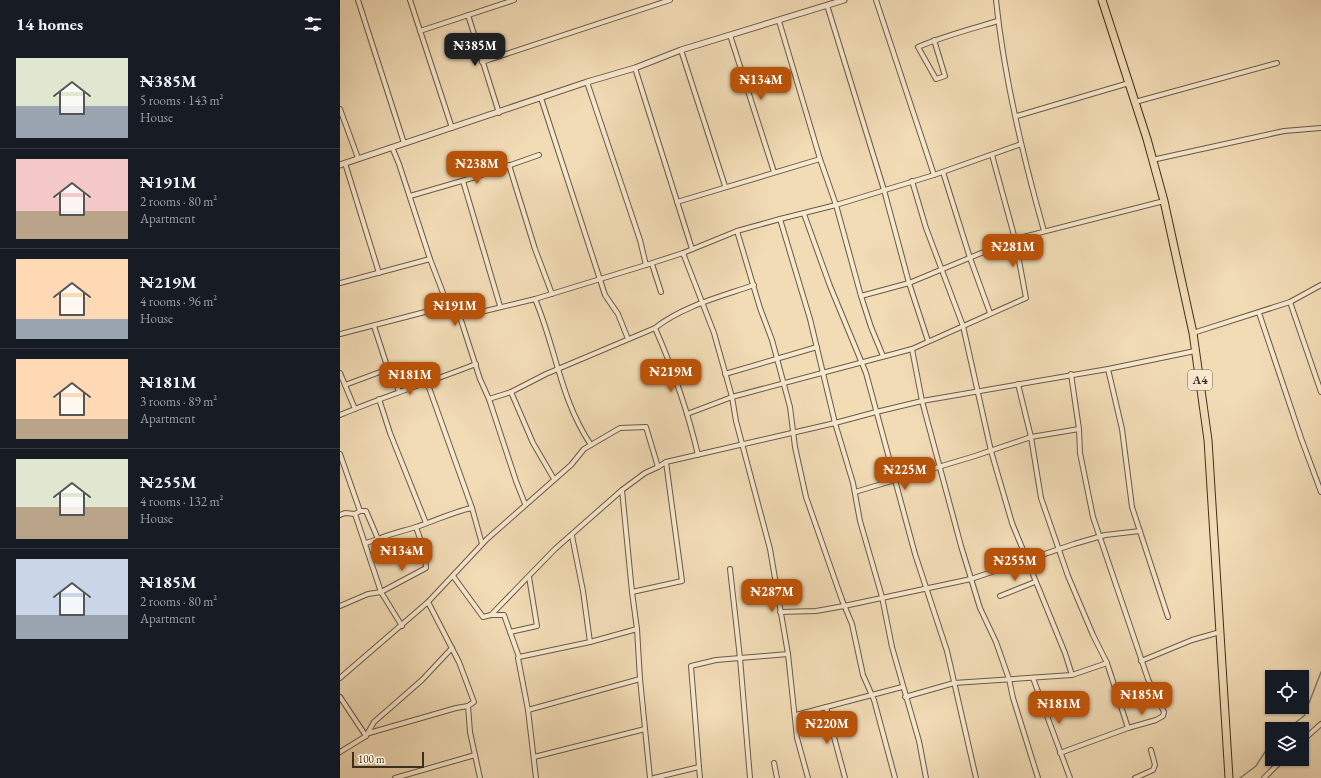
<!DOCTYPE html>
<meta charset="utf-8">
<style>
body{margin:0;font-family:"EB Garamond",serif;background:#242831;color:#f1f3f6;height:100vh;display:flex;flex-direction:column;font-size:15px;white-space:nowrap}
*{box-sizing:border-box;margin:0}
p{font-size:13px;color:#9ea1a6}
.icon{flex:none;width:22px;height:22px;fill:none;stroke:currentColor;stroke-width:2;stroke-linecap:round;stroke-linejoin:round}
.map{position:relative;flex:1;overflow:hidden}
.panel{display:flex;flex-direction:column;background:#171b24;width:340px}
.panel>*{flex:none}
.controls{position:absolute;left:925px;top:670px;display:grid;gap:8px}
.controls a{display:grid;place-items:center;width:44px;height:44px;border-radius:0px;background:#171b24;box-shadow:0 1px 3px #0004;font-size:20px}
.scale{position:absolute;left:12px;bottom:10px;width:72px;box-sizing:border-box;padding-left:4px;border:2px solid #3c2e1e;border-top:0;font-size:11px;line-height:14px;white-space:nowrap;color:#3c2e1e;-webkit-text-stroke:3px #f7e8d0;paint-order:stroke}
.price{position:absolute;translate:-50% -34px;padding:0 9px;border-radius:8px;background:#b45309;color:#fff;font-size:13px;line-height:26px;filter:drop-shadow(0 1px 2px #0008)}
.price::after{content:'';position:absolute;left:50%;top:24px;width:12px;height:9px;margin-left:-6px;background:inherit;clip-path:polygon(0 0,100% 0,50% 100%)}
.price.current{background:#222;color:#fff}
ul{padding:0;list-style:none}
li{display:flex;align-items:center;gap:12px;height:100px;padding:0 16px}
li+li{border-top:1px solid #363941}
li span{display:grid;place-items:center;flex:none;width:112px;height:80px;border-radius:0px;color:#555}
li>.icon{margin-inline-start:auto}
span .icon{width:48px;height:48px;fill:#fffc;stroke-width:1}
li b{font-size:17px}
h2{display:flex;justify-content:space-between;align-items:center;height:48px;padding:0 16px;font-size:17px}
main{display:flex;flex:1;min-height:0}
.map>svg:first-child{display:block}
.lines{fill:none;stroke-linecap:round;stroke-linejoin:round}
.stream{stroke:#768278;stroke-width:1.5}
.minor-casing{stroke:#6a5a44;stroke-width:6}
.tertiary-casing{stroke:#6a5a44;stroke-width:7}
.trunk-casing{stroke:#3c2e1e;stroke-width:9}
.minor{stroke:#f7e8d0;stroke-width:4}
.tertiary{stroke:#f7e8d0;stroke-width:5}
.trunk{stroke:#f2dcb6;stroke-width:7}
.labels{text-anchor:middle;stroke-width:3;stroke-linejoin:round;paint-order:stroke}
.shield{fill:#f7e8d0;stroke:#746653;stroke-width:1}
.shield-label{font-size:12px;font-weight:bold;fill:#3c2e1e}
</style>
<main>
<section class="panel">
<h2>14 homes<svg class="icon" aria-label="filters" viewBox="0 0 24 24"><path d="M4 7h16M4 17h16"/><circle cx="9" cy="7" r="2"/><circle cx="15" cy="17" r="2"/></svg></h2>
<ul>
<li><span style="background:linear-gradient(#dfe7d0 60%,#9aa5b1 0)"><svg class="icon" aria-label="home" viewBox="0 0 24 24"><path d="M3 11l9-7 9 7M6 9v11h12V9"/></svg></span><div><b>₦385M</b><p>5 rooms · 143 m²</p><p>House</p></div></li>
<li><span style="background:linear-gradient(#f6c9c9 65%,#b9a48a 0)"><svg class="icon" aria-label="home" viewBox="0 0 24 24"><path d="M3 11l9-7 9 7M6 9v11h12V9"/></svg></span><div><b>₦191M</b><p>2 rooms · 80 m²</p><p>Apartment</p></div></li>
<li><span style="background:linear-gradient(#ffd9b3 75%,#9aa5b1 0)"><svg class="icon" aria-label="home" viewBox="0 0 24 24"><path d="M3 11l9-7 9 7M6 9v11h12V9"/></svg></span><div><b>₦219M</b><p>4 rooms · 96 m²</p><p>House</p></div></li>
<li><span style="background:linear-gradient(#ffd9b3 75%,#b9a48a 0)"><svg class="icon" aria-label="home" viewBox="0 0 24 24"><path d="M3 11l9-7 9 7M6 9v11h12V9"/></svg></span><div><b>₦181M</b><p>3 rooms · 89 m²</p><p>Apartment</p></div></li>
<li><span style="background:linear-gradient(#dfe7d0 60%,#b9a48a 0)"><svg class="icon" aria-label="home" viewBox="0 0 24 24"><path d="M3 11l9-7 9 7M6 9v11h12V9"/></svg></span><div><b>₦255M</b><p>4 rooms · 132 m²</p><p>House</p></div></li>
<li><span style="background:linear-gradient(#c9d6e8 70%,#9aa5b1 0)"><svg class="icon" aria-label="home" viewBox="0 0 24 24"><path d="M3 11l9-7 9 7M6 9v11h12V9"/></svg></span><div><b>₦185M</b><p>2 rooms · 80 m²</p><p>Apartment</p></div></li>
</ul>
</section>
<div class="map">
<svg width="981" height="778" viewBox="0 0 981 778">
<rect width="100%" height="100%" fill="#f2dcb6"/>
<filter id="stains"><feTurbulence type="fractalNoise" baseFrequency=".005" numOctaves="4"/><feColorMatrix values="0 0 0 0 .2 0 0 0 0 .09 0 0 0 0 .02 0 0 0 .5 -.17"/></filter>
<radialGradient id="worn" r=".72"><stop offset=".6" stop-color="#630" stop-opacity="0"/><stop offset="1" stop-color="#630" stop-opacity=".3"/></radialGradient>
<g class="lines">
<g class="stream">
<path d="M947,729l17,-13 17,-44"/>
<path d="M900,778l16,-12 16,-25"/>
</g>
<defs>
<g id="minor">
<path d="M18,0l46,143"/>
<path d="M70,0l42,128"/>
<path d="M536,0l58,175"/>
<path d="M656,0c8,77 27,157 48,231"/>
<path d="M487,5l57,185 25,93 19,58"/>
<path d="M128,15l31,98"/>
<path d="M439,21l41,138 16,46 25,91 10,31 12,29"/>
<path d="M80,31l94,-31"/>
<path d="M390,35l44,137"/>
<path d="M594,40l11,36 -9,3 -18,-32c26,-11 53,-18 80,-26"/>
<path d="M341,50l44,136"/>
<path d="M142,62l188,-62"/>
<path d="M295,68l57,181"/>
<path d="M247,82l53,158 6,25"/>
<path d="M201,98l64,197 13,19 10,25"/>
<path d="M795,102l142,-39"/>
<path d="M0,109l18,49"/>
<path d="M677,116l112,-33"/>
<path d="M52,147l7,17 31,95 18,47 5,6 7,5 20,62 9,20 27,82 9,23"/>
<path d="M812,160l132,-29 37,-3"/>
<path d="M5,163l34,110"/>
<path d="M169,165l26,84 17,45"/>
<path d="M603,172l27,86 20,55"/>
<path d="M123,181l37,125"/>
<path d="M572,181l14,47 37,98 28,125 21,72 53,130 7,22"/>
<path d="M70,196l69,-20 60,-21"/>
<path d="M337,202l143,-43"/>
<path d="M464,214l26,72 36,87 49,181 32,97 29,127"/>
<path d="M440,219l30,100 25,104 18,60 7,38 22,76 10,50 27,94 7,37"/>
<path d="M397,231l23,77 12,32 18,67 5,40 11,50 36,103 10,24 11,51 11,25 21,78"/>
<path d="M343,253l31,80 18,64 4,24 34,128 18,105 9,84 11,40"/>
<path d="M312,264l9,28"/>
<path d="M0,283l90,-24"/>
<path d="M521,296l48,-13 106,-44 149,-38"/>
<path d="M195,299c21,49 25,100 56,146"/>
<path d="M950,302l31,90"/>
<path d="M919,313l42,125 20,54"/>
<path d="M120,317l75,-18 111,-34 37,-12 54,-22 43,-12 56,-14 98,-30 87,-31"/>
<path d="M315,328c18,41 33,84 43,127"/>
<path d="M853,333l97,-31 31,-17"/>
<path d="M0,334l108,-28"/>
<path d="M572,349l10,52 39,145 19,62 16,34 13,37 4,19 25,80"/>
<path d="M48,369l11,22"/>
<path d="M768,369l14,60 10,78 36,110"/>
<path d="M0,373l15,36"/>
<path d="M385,374l92,-27"/>
<path d="M87,382l45,126 10,36"/>
<path d="M678,384l13,53 10,61 27,78 25,59 14,28 21,65"/>
<path d="M5,385l43,-16 -14,-43"/>
<path d="M171,392l22,51 21,36"/>
<path d="M39,399l11,34 36,90"/>
<path d="M149,399l22,-7 35,-18 109,-46c28,-22 65,-31 99,-43"/>
<path d="M347,414l45,-17 180,-48 114,-51 -11,-59 -23,-84"/>
<path d="M0,415c45,-19 90,-33 136,-51"/>
<path d="M0,454l20,57 -5,3 26,78 21,34"/>
<path d="M515,492l120,-36 56,-19 48,-8"/>
<path d="M20,511h6l12,28 -12,4"/>
<path d="M0,515l5,-2 10,1"/>
<path d="M232,536l11,55 7,51"/>
<path d="M38,539c12,-5 25,-8 38,-12 19,-6 36,-15 56,-19"/>
<path d="M390,569l10,89 10,120"/>
<path d="M113,576l30,41 8,-2h13l15,42 -1,1 10,52 8,68"/>
<path d="M292,592l50,-11 -16,-119"/>
<path d="M660,596l35,-14"/>
<path d="M88,602l31,60 15,40 -6,4 2,26 10,46"/>
<path d="M0,606l28,-12 13,-2 45,-24 -1,-15 -9,-26"/>
<path d="M440,612l36,-1 28,-5 127,-27 103,-35 31,-9 35,-4"/>
<path d="M151,615l64,-66 67,-59"/>
<path d="M170,632l27,-6 -8,-49"/>
<path d="M179,657l71,-15 47,-13"/>
<path d="M801,661l51,-21 28,-8"/>
<path d="M0,678l88,-76 59,-63 84,-74 13,-16 36,-21 26,-1 12,40 8,-5 169,-39 41,-11 46,-11 186,-32 87,-18"/>
<path d="M693,678l37,100"/>
<path d="M0,697l26,39"/>
<path d="M565,697l49,-14 118,-8 35,-12"/>
<path d="M486,707l19,71"/>
<path d="M188,710l112,-31"/>
<path d="M456,715l106,-28"/>
<path d="M29,733l87,-25 12,-2"/>
<path d="M962,741l19,-17"/>
<path d="M0,752l26,-16 8,-14 48,-42 30,-32"/>
<path d="M720,753l68,-25 28,-8 7,-4 1,-4 -16,-33 -55,-162 -13,-64 -1,-24 -8,-55"/>
<path d="M194,757l111,-28"/>
<path d="M434,763l3,15"/>
<path d="M359,767l1,11"/>
<path d="M55,778l80,-23"/>
<path d="M310,778l-10,-99 -3,-50 -5,-37 -10,-102 23,-17 13,-6"/>
<path d="M314,778l45,-11 -8,-101 25,-6 72,-6"/>
<path d="M795,778l18,-8 2,-5 -4,-15"/>
<path d="M924,778l19,-19"/>
</g>
<path id="tertiary" d="M0,165l247,-83 48,-14 46,-18 163,-50"/>
<path id="trunk" d="M762,0l45,139 17,62 29,132 15,107 21,338"/>
</defs>
<use href="#minor" class="minor-casing"/>
<use href="#tertiary" class="tertiary-casing"/>
<use href="#trunk" class="trunk-casing"/>
<use href="#minor" class="minor"/>
<use href="#tertiary" class="tertiary"/>
<use href="#trunk" class="trunk"/>
</g>
<g class="labels">
<rect class="shield" x="848" y="370" width="24" height="20" rx="3"/>
<g class="shield-label">
<text x="860" y="384">A4</text>
</g>
</g>
<rect width="100%" height="100%" filter="url(#stains)"/>
<rect width="100%" height="100%" fill="url(#worn)"/>
</svg>
<div class="controls">
<a><svg class="icon" aria-label="locate" viewBox="0 0 24 24"><circle cx="12" cy="12" r="6"/><path d="M12 2v4M12 18v4M2 12h4M18 12h4"/></svg></a>
<a><svg class="icon" aria-label="layers" viewBox="0 0 24 24"><path d="M12 4l9 5-9 5-9-5zM3 14l9 5 9-5"/></svg></a>
</div>
<div class="scale">100 m</div>
<b class="price current" style="left:135px;top:67px">₦385M</b>
<b class="price" style="left:421px;top:101px">₦134M</b>
<b class="price" style="left:137px;top:185px">₦238M</b>
<b class="price" style="left:673px;top:268px">₦281M</b>
<b class="price" style="left:115px;top:327px">₦191M</b>
<b class="price" style="left:331px;top:393px">₦219M</b>
<b class="price" style="left:70px;top:396px">₦181M</b>
<b class="price" style="left:565px;top:491px">₦225M</b>
<b class="price" style="left:62px;top:572px">₦134M</b>
<b class="price" style="left:675px;top:582px">₦255M</b>
<b class="price" style="left:432px;top:613px">₦287M</b>
<b class="price" style="left:802px;top:716px">₦185M</b>
<b class="price" style="left:719px;top:725px">₦181M</b>
<b class="price" style="left:487px;top:745px">₦220M</b>
</div>
</main>
